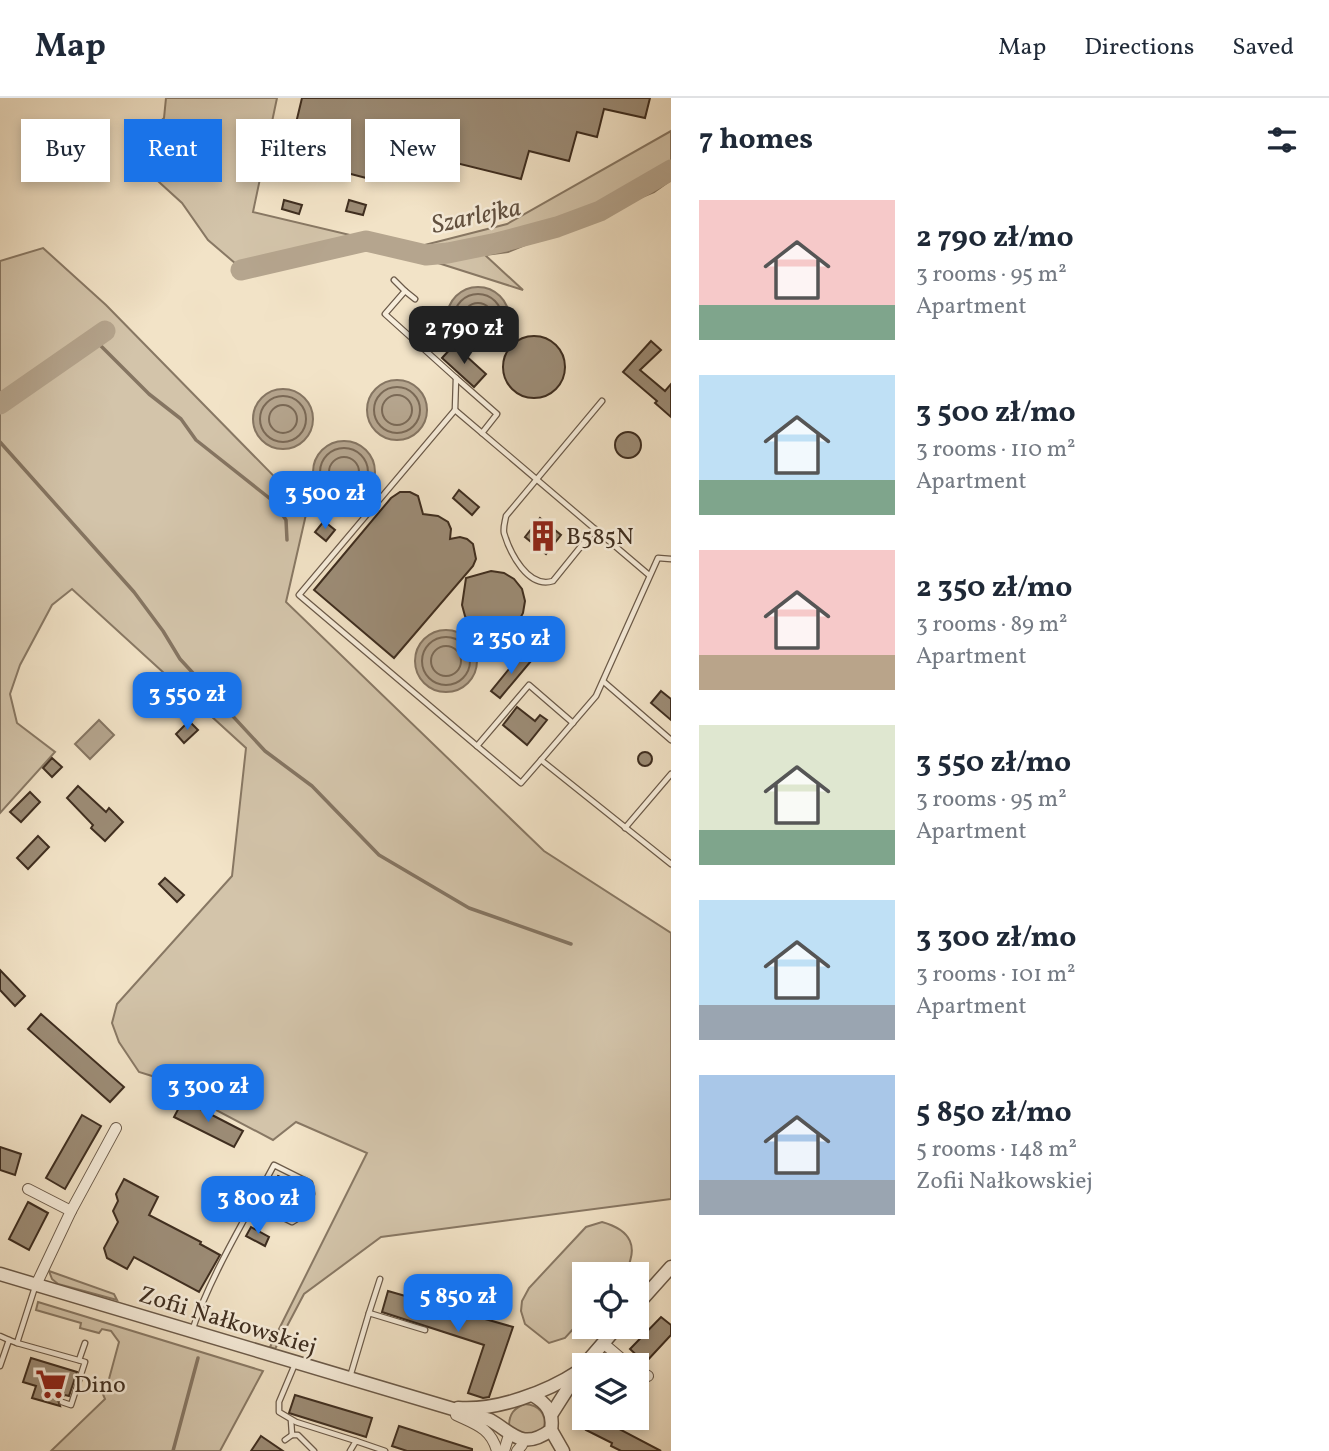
<!DOCTYPE html>
<meta charset="utf-8">
<style>
body{margin:0;font-family:Vollkorn,serif;background:#f2f2f3;color:#1f2937;height:100vh;display:flex;flex-direction:column;font-size:26px;white-space:nowrap}
*{box-sizing:border-box;margin:0}
p{font-size:23px;color:#747a83}
.icon{flex:none;width:38px;height:38px;fill:none;stroke:currentColor;stroke-width:2;stroke-linecap:round;stroke-linejoin:round}
.map{position:relative;flex:1;overflow:hidden}
.sheet{display:flex;flex-direction:column;background:#fff;width:658px}
.sheet>*{flex:none}
.top-card{position:absolute;left:21px;top:21px;width:544px;height:63px;display:flex;gap:14px}
.tools{position:absolute;left:572px;top:1164px;display:grid;gap:14px}
.tools a{display:grid;place-items:center;width:77px;height:77px;border-radius:0px;background:#fff;box-shadow:0 4px 10px #0003;font-size:35px}
.price{position:absolute;translate:-50% -60px;padding:0 16px;border-radius:14px;background:#1a73e8;color:#fff;font-size:23px;line-height:46px;filter:drop-shadow(0 2px 4px #0008)}
.price::after{content:'';position:absolute;left:50%;top:42px;width:21px;height:16px;margin-left:-10px;background:inherit;clip-path:polygon(0 0,100% 0,50% 100%)}
.price.current{background:#222;color:#fff}
ul{padding:0;list-style:none}
li{display:flex;align-items:center;gap:21px;height:175px;padding:0 28px}
li span{display:grid;place-items:center;flex:none;width:196px;height:140px;border-radius:0px;color:#555}
li>.icon{margin-inline-start:auto}
span .icon{width:84px;height:84px;fill:#fffc;stroke-width:1}
li b{font-size:30px}
h2{display:flex;justify-content:space-between;align-items:center;height:84px;padding:0 28px;font-size:30px}
.pill{padding:0 24px;border-radius:0px;background:#fff;box-shadow:0 4px 10px #0003;font-size:24px;line-height:63px}
.pill.current{background:#1a73e8;color:#fff}
header{display:flex;align-items:center;gap:42px;box-sizing:border-box;height:98px;padding:0 35px;background:#fff;border-bottom:2px solid #e0e1e3}
header strong{font-size:33px}
nav{display:flex;gap:38px;margin-inline-start:auto;font-size:24px}
main{display:flex;flex:1;min-height:0}
.map>svg:first-child{display:block}
.green{fill:#d3c4aa;stroke:#887864;stroke-width:2}
.water{fill:#b5a58e;stroke:#857562;stroke-width:2}
.lines{fill:none;stroke-linecap:round;stroke-linejoin:round}
.shore{stroke:#7a6956;stroke-width:2}
.stream{stroke:#857562;stroke-width:3.5}
.river{stroke:#b5a58e;stroke-width:21}
.building{fill:#9c8c76;stroke:#3e2d1f;stroke-width:2}
.service-casing{stroke:#6b5a49;stroke-width:7}
.minor-casing{stroke:#6b5a49;stroke-width:12}
.tertiary-casing{stroke:#6b5a49;stroke-width:15}
.service{stroke:#f7eddb;stroke-width:4.5}
.minor{stroke:#f7eddb;stroke-width:10}
.tertiary{stroke:#f7eddb;stroke-width:12}
.labels{text-anchor:middle;stroke-width:5;stroke-linejoin:round;paint-order:stroke}
.poi-label{font-size:24px;fill:#3e2d1f;stroke:#f7eddb;text-anchor:start}
.street-label{font-size:24px;fill:#3e2d1f;stroke:#f7eddb}
.water-label{font-size:26px;font-style:italic;fill:#625140;stroke:#f7eddb}
</style>
<header>
<strong>Map</strong>
<nav><a>Map</a><a>Directions</a><a>Saved</a></nav>
</header>
<main>
<div class="map">
<svg width="671" height="1353" viewBox="0 0 671 1353">
<rect width="100%" height="100%" fill="#f2e3c7"/>
<filter id="stains"><feTurbulence type="fractalNoise" baseFrequency=".00286" numOctaves="4"/><feColorMatrix values="0 0 0 0 .2 0 0 0 0 .09 0 0 0 0 .02 0 0 0 .5 -.17"/></filter>
<radialGradient id="worn" r=".72"><stop offset=".6" stop-color="#630" stop-opacity="0"/><stop offset="1" stop-color="#630" stop-opacity=".3"/></radialGradient>
<g class="green">
<path d="M166,0h111l-24,114 156,37 98,-25 164,-93v49l-17,12 -146,60 -23,3 38,35 -110,-35 -45,-7 -125,22 -35,-30 -26,-37 -56,-51 38,-34z"/>
<path d="M43,150l63,57 201,205 -21,92 258,249 127,82v266l-290,38 -77,57 -29,55 -5,-2 97,-194 -71,-31 -23,18 -121,-64 -13,-4 -20,-30 -7,-19 5,-19 115,-128 14,-128 -174,-159 -20,16 -32,60 -10,29 7,29 38,29 -55,61v-552z"/>
<path d="M602,1124c29,8 38,25 22,52h-40v43l-19,21 -16,5 -24,-19 -4,-13 1,-10 7,-13 57,-61z"/>
<path d="M49,1173l65,23 3,6 -59,-16 -6,-5z"/>
<path d="M38,1204l225,69 -43,80h-169l54,-52 -3,-7 7,-13 10,-37 -8,-11 -9,-2 -3,4 -19,-5 1,-5 -45,-13z"/>
<path d="M525,1306c14,1 22,10 19,24l-18,12 -17,-14c0,-12 5,-18 16,-22z"/>
</g>
<g class="water">
<circle cx="478" cy="220" r="31"/>
<circle cx="397" cy="312" r="30"/>
<circle cx="283" cy="321" r="30"/>
<circle cx="344" cy="374" r="31"/>
<circle cx="446" cy="563" r="31"/>
<path d="M99,622l15,15 -24,24 -15,-15z"/>
</g>
<g class="lines">
<g class="shore">
<circle cx="478" cy="220" r="24"/>
<circle cx="478" cy="220" r="15"/>
<circle cx="397" cy="312" r="23"/>
<circle cx="397" cy="312" r="15"/>
<circle cx="283" cy="321" r="23"/>
<circle cx="283" cy="321" r="14"/>
<circle cx="344" cy="374" r="24"/>
<circle cx="344" cy="374" r="15"/>
<circle cx="446" cy="563" r="24"/>
<circle cx="446" cy="563" r="15"/>
</g>
<g class="stream">
<path d="M94,241l55,55 32,25 15,21 77,61 13,19 1,20"/>
<path d="M0,344l134,150 29,39 17,28 85,92 47,35 67,69 90,53 102,36"/>
<path d="M173,1353l25,-93"/>
</g>
<g class="river">
<path d="M241,172l125,-29 60,14 22,-2 49,-10 60,-16 43,-16 71,-41"/>
<path d="M0,306l105,-73"/>
</g>
</g>
<g class="building">
<path d="M302,0h348l-5,20 -41,-9 -7,28 -20,-5 -8,29 -40,-10 -8,28 -142,-35 -9,35 -42,-11 7,-27 -22,-6 1,-7 -18,-5z"/>
<path d="M284,102l18,5 -3,9 -17,-5z"/>
<path d="M349,102l17,5 -3,10 -17,-4z"/>
<circle cx="534" cy="269" r="31"/>
<path d="M651,243l10,9 -21,20 25,21 6,-7v33l-16,-14 2,-2 -34,-29z"/>
<path d="M454,247l32,29 -12,13 -32,-29z"/>
<circle cx="628" cy="347" r="13"/>
<path d="M459,392l20,17 -7,8 -19,-17z"/>
<path d="M400,394h10l8,4 5,18 15,2 10,6 3,7 -1,10 10,-2 7,2 6,5 3,15 -3,7 -79,92 -80,-68 77,-92z"/>
<path d="M540,420l21,17 -15,19 -21,-17z"/>
<path d="M324,423l11,9 -9,11 -11,-9z"/>
<path d="M491,473l13,2 10,6 8,10 3,12 -2,12 -6,11 -10,7 -12,3 -12,-1 -11,-7 -7,-10 -3,-11 4,-27z"/>
<path d="M522,555l9,8 -31,37 -9,-7z"/>
<path d="M661,593l10,8v21l-20,-17z"/>
<path d="M517,609l18,14 5,-6 7,5 -20,25 -24,-20z"/>
<path d="M189,623l9,9 -14,13 -8,-9z"/>
<circle cx="645" cy="661" r="7"/>
<path d="M52,660l10,9 -10,10 -9,-9z"/>
<path d="M78,688l28,26 3,-4 14,14 -18,19 -14,-13 2,-3 -26,-27z"/>
<path d="M30,694l10,10 -19,20 -11,-10z"/>
<path d="M38,738l11,11 -21,22 -11,-11z"/>
<path d="M165,780l19,17 -7,7 -18,-18z"/>
<path d="M0,872l25,26 -10,10 -15,-16z"/>
<path d="M41,916l83,73 -14,15 -82,-73z"/>
<path d="M183,1002l60,31 -9,16 -60,-30z"/>
<path d="M82,1017l19,11 -36,63 -19,-11z"/>
<path d="M0,1049l21,7 -6,21 -15,-5z"/>
<path d="M278,1078l26,13 -11,22 -26,-13z"/>
<path d="M124,1081l34,18 -9,18 52,27 -1,2 20,11 -21,37 -65,-35 -7,12 -20,-11 -3,-10 14,-26 -5,-11 5,-10 -2,-7z"/>
<path d="M28,1104l20,11 -19,37 -20,-11z"/>
<path d="M251,1129l18,10 -4,9 -19,-10z"/>
<path d="M388,1193l125,36 -24,70 -6,1 -15,-5 16,-48 -102,-33z"/>
<path d="M661,1219l10,8v10l-26,28 -15,-14z"/>
<path d="M31,1260l46,14 -8,24 -4,-1 -7,5 2,6 -28,-8 4,-12 -13,-4z"/>
<path d="M295,1297l77,23 -6,19 -77,-24z"/>
<path d="M592,1320h12l17,8 -2,3 42,22h-40l-10,-5 1,-3 -26,-13z"/>
<path d="M399,1328l73,23v2h-65l-15,-5z"/>
<path d="M261,1338l22,15h-32z"/>
</g>
<g class="lines">
<defs>
<g id="service">
<path d="M394,182l11,11 -20,23 71,64 -1,32"/>
<path d="M405,193l10,8"/>
<path d="M456,280l41,36 -15,19"/>
<path d="M595,431l-42,52c-25,8 -43,-28 -49,-48 -1,-6 1,-11 2,-17l96,-115"/>
<path d="M671,461l-13,-1 -62,138 -55,64 130,104"/>
<path d="M604,584l67,58"/>
<path d="M477,648l-178,-151 156,-185 194,165"/>
<path d="M541,662l-20,23 -44,-37 52,-61 44,38"/>
<path d="M625,730l46,-54"/>
<path d="M35,1189l-18,56 68,19 -14,43 -9,-3"/>
<path d="M369,1215l11,-34"/>
<path d="M192,1233c18,-55 55,-115 82,-166l36,18 2,11 -12,23 -8,5 -20,-10 -16,6 -10,-1"/>
<path d="M0,1238l9,4"/>
<path d="M79,1262l6,-17"/>
<path d="M295,1266l-16,38v10l17,10 60,19 -6,10"/>
<path d="M0,1268l9,-26 8,3"/>
<path d="M350,1279l19,-64 56,17"/>
<path d="M637,1299l3,1"/>
<path d="M291,1322l1,15"/>
<path d="M285,1342l7,-5h6l16,16"/>
<path d="M356,1343l29,10"/>
</g>
<g id="minor">
<path d="M28,1091l43,22"/>
<path d="M36,1187l35,-74 45,-83"/>
<path d="M603,1245l26,22"/>
<path d="M637,1272l11,6"/>
<path d="M456,1317c19,9 35,13 41,36"/>
<path d="M504,1353l4,-13"/>
<path d="M517,1353l5,-6"/>
</g>
<g id="tertiary">
<path d="M0,1176l490,146c23,13 32,31 61,10 3,-17 -4,-27 -19,-35"/>
<path d="M637,1207l34,-38"/>
<path d="M458,1310c39,3 89,-16 121,-37"/>
<path d="M551,1317l28,-44 39,-45"/>
<path d="M551,1332l12,21"/>
</g>
</defs>
<use href="#service" class="service-casing"/>
<use href="#minor" class="minor-casing"/>
<use href="#tertiary" class="tertiary-casing"/>
<use href="#service" class="service"/>
<use href="#minor" class="minor"/>
<use href="#tertiary" class="tertiary"/>
</g>
<defs>
<symbol id="building-bare" viewBox="-9 -9 18 18"><path d="M-4-6H4V6H1V3H-1V6H-4ZM-2.5-4.3h1.7v1.8h-1.7ZM.8-4.3h1.7v1.8H.8ZM-2.5-1h1.7V.8h-1.7ZM.8-1h1.7V.8H.8Z" fill="#8f2418" stroke="#f7eddb" stroke-width="2.5" paint-order="stroke"/></symbol>
<symbol id="supermarket-bare" viewBox="-9 -9 18 18"><path d="M-6-5.5h2.5l.6 2H6L4.5 2H-2.5L-4.4-4H-6ZM-1.5 3.2a1.3 1.3 0 1 0 .1 0ZM3 3.2a1.3 1.3 0 1 0 .1 0Z" fill="#8f2418" stroke="#f7eddb" stroke-width="2.5" paint-order="stroke"/></symbol>
</defs>
<g fill-rule="evenodd">
<use href="#building-bare" x="521" y="416" width="44" height="44"/>
<use href="#supermarket-bare" x="29" y="1264" width="44" height="44"/>
</g>
<g class="labels">
<g class="poi-label">
<text x="566" y="446">B585N</text>
<text x="74" y="1294">Dino</text>
</g>
<g class="street-label">
<text transform="translate(228 1222) rotate(17)" y="8">Zofii Nałkowskiej</text>
</g>
<g class="water-label">
<text transform="translate(476 117) rotate(-12)" y="9">Szarlejka</text>
</g>
</g>
<rect width="100%" height="100%" filter="url(#stains)"/>
<rect width="100%" height="100%" fill="url(#worn)"/>
</svg>
<div class="tools">
<a><svg class="icon" aria-label="locate" viewBox="0 0 24 24"><circle cx="12" cy="12" r="6"/><path d="M12 2v4M12 18v4M2 12h4M18 12h4"/></svg></a>
<a><svg class="icon" aria-label="layers" viewBox="0 0 24 24"><path d="M12 4l9 5-9 5-9-5zM3 14l9 5 9-5"/></svg></a>
</div>
<b class="price current" style="left:464px;top:268px">2 790 zł</b>
<b class="price" style="left:325px;top:433px">3 500 zł</b>
<b class="price" style="left:511px;top:578px">2 350 zł</b>
<b class="price" style="left:187px;top:634px">3 550 zł</b>
<b class="price" style="left:208px;top:1026px">3 300 zł</b>
<b class="price" style="left:258px;top:1138px">3 800 zł</b>
<b class="price" style="left:458px;top:1236px">5 850 zł</b>
<div class="top-card">
<a class="pill">Buy</a>
<a class="pill current">Rent</a>
<a class="pill">Filters</a>
<a class="pill">New</a>
</div>
</div>
<section class="sheet">
<h2>7 homes<svg class="icon" aria-label="filters" viewBox="0 0 24 24"><path d="M4 7h16M4 17h16"/><circle cx="9" cy="7" r="2"/><circle cx="15" cy="17" r="2"/></svg></h2>
<ul>
<li><span style="background:linear-gradient(#f6c9c9 75%,#7fa58c 0)"><svg class="icon" aria-label="home" viewBox="0 0 24 24"><path d="M3 11l9-7 9 7M6 9v11h12V9"/></svg></span><div><b>2 790 zł/mo</b><p>3 rooms · 95 m²</p><p>Apartment</p></div></li>
<li><span style="background:linear-gradient(#bfe0f5 75%,#7fa58c 0)"><svg class="icon" aria-label="home" viewBox="0 0 24 24"><path d="M3 11l9-7 9 7M6 9v11h12V9"/></svg></span><div><b>3 500 zł/mo</b><p>3 rooms · 110 m²</p><p>Apartment</p></div></li>
<li><span style="background:linear-gradient(#f6c9c9 75%,#b9a48a 0)"><svg class="icon" aria-label="home" viewBox="0 0 24 24"><path d="M3 11l9-7 9 7M6 9v11h12V9"/></svg></span><div><b>2 350 zł/mo</b><p>3 rooms · 89 m²</p><p>Apartment</p></div></li>
<li><span style="background:linear-gradient(#dfe7d0 75%,#7fa58c 0)"><svg class="icon" aria-label="home" viewBox="0 0 24 24"><path d="M3 11l9-7 9 7M6 9v11h12V9"/></svg></span><div><b>3 550 zł/mo</b><p>3 rooms · 95 m²</p><p>Apartment</p></div></li>
<li><span style="background:linear-gradient(#bfe0f5 75%,#9aa5b1 0)"><svg class="icon" aria-label="home" viewBox="0 0 24 24"><path d="M3 11l9-7 9 7M6 9v11h12V9"/></svg></span><div><b>3 300 zł/mo</b><p>3 rooms · 101 m²</p><p>Apartment</p></div></li>
<li><span style="background:linear-gradient(#a9c7e8 75%,#9aa5b1 0)"><svg class="icon" aria-label="home" viewBox="0 0 24 24"><path d="M3 11l9-7 9 7M6 9v11h12V9"/></svg></span><div><b>5 850 zł/mo</b><p>5 rooms · 148 m²</p><p>Zofii Nałkowskiej</p></div></li>
</ul>
</section>
</main>
